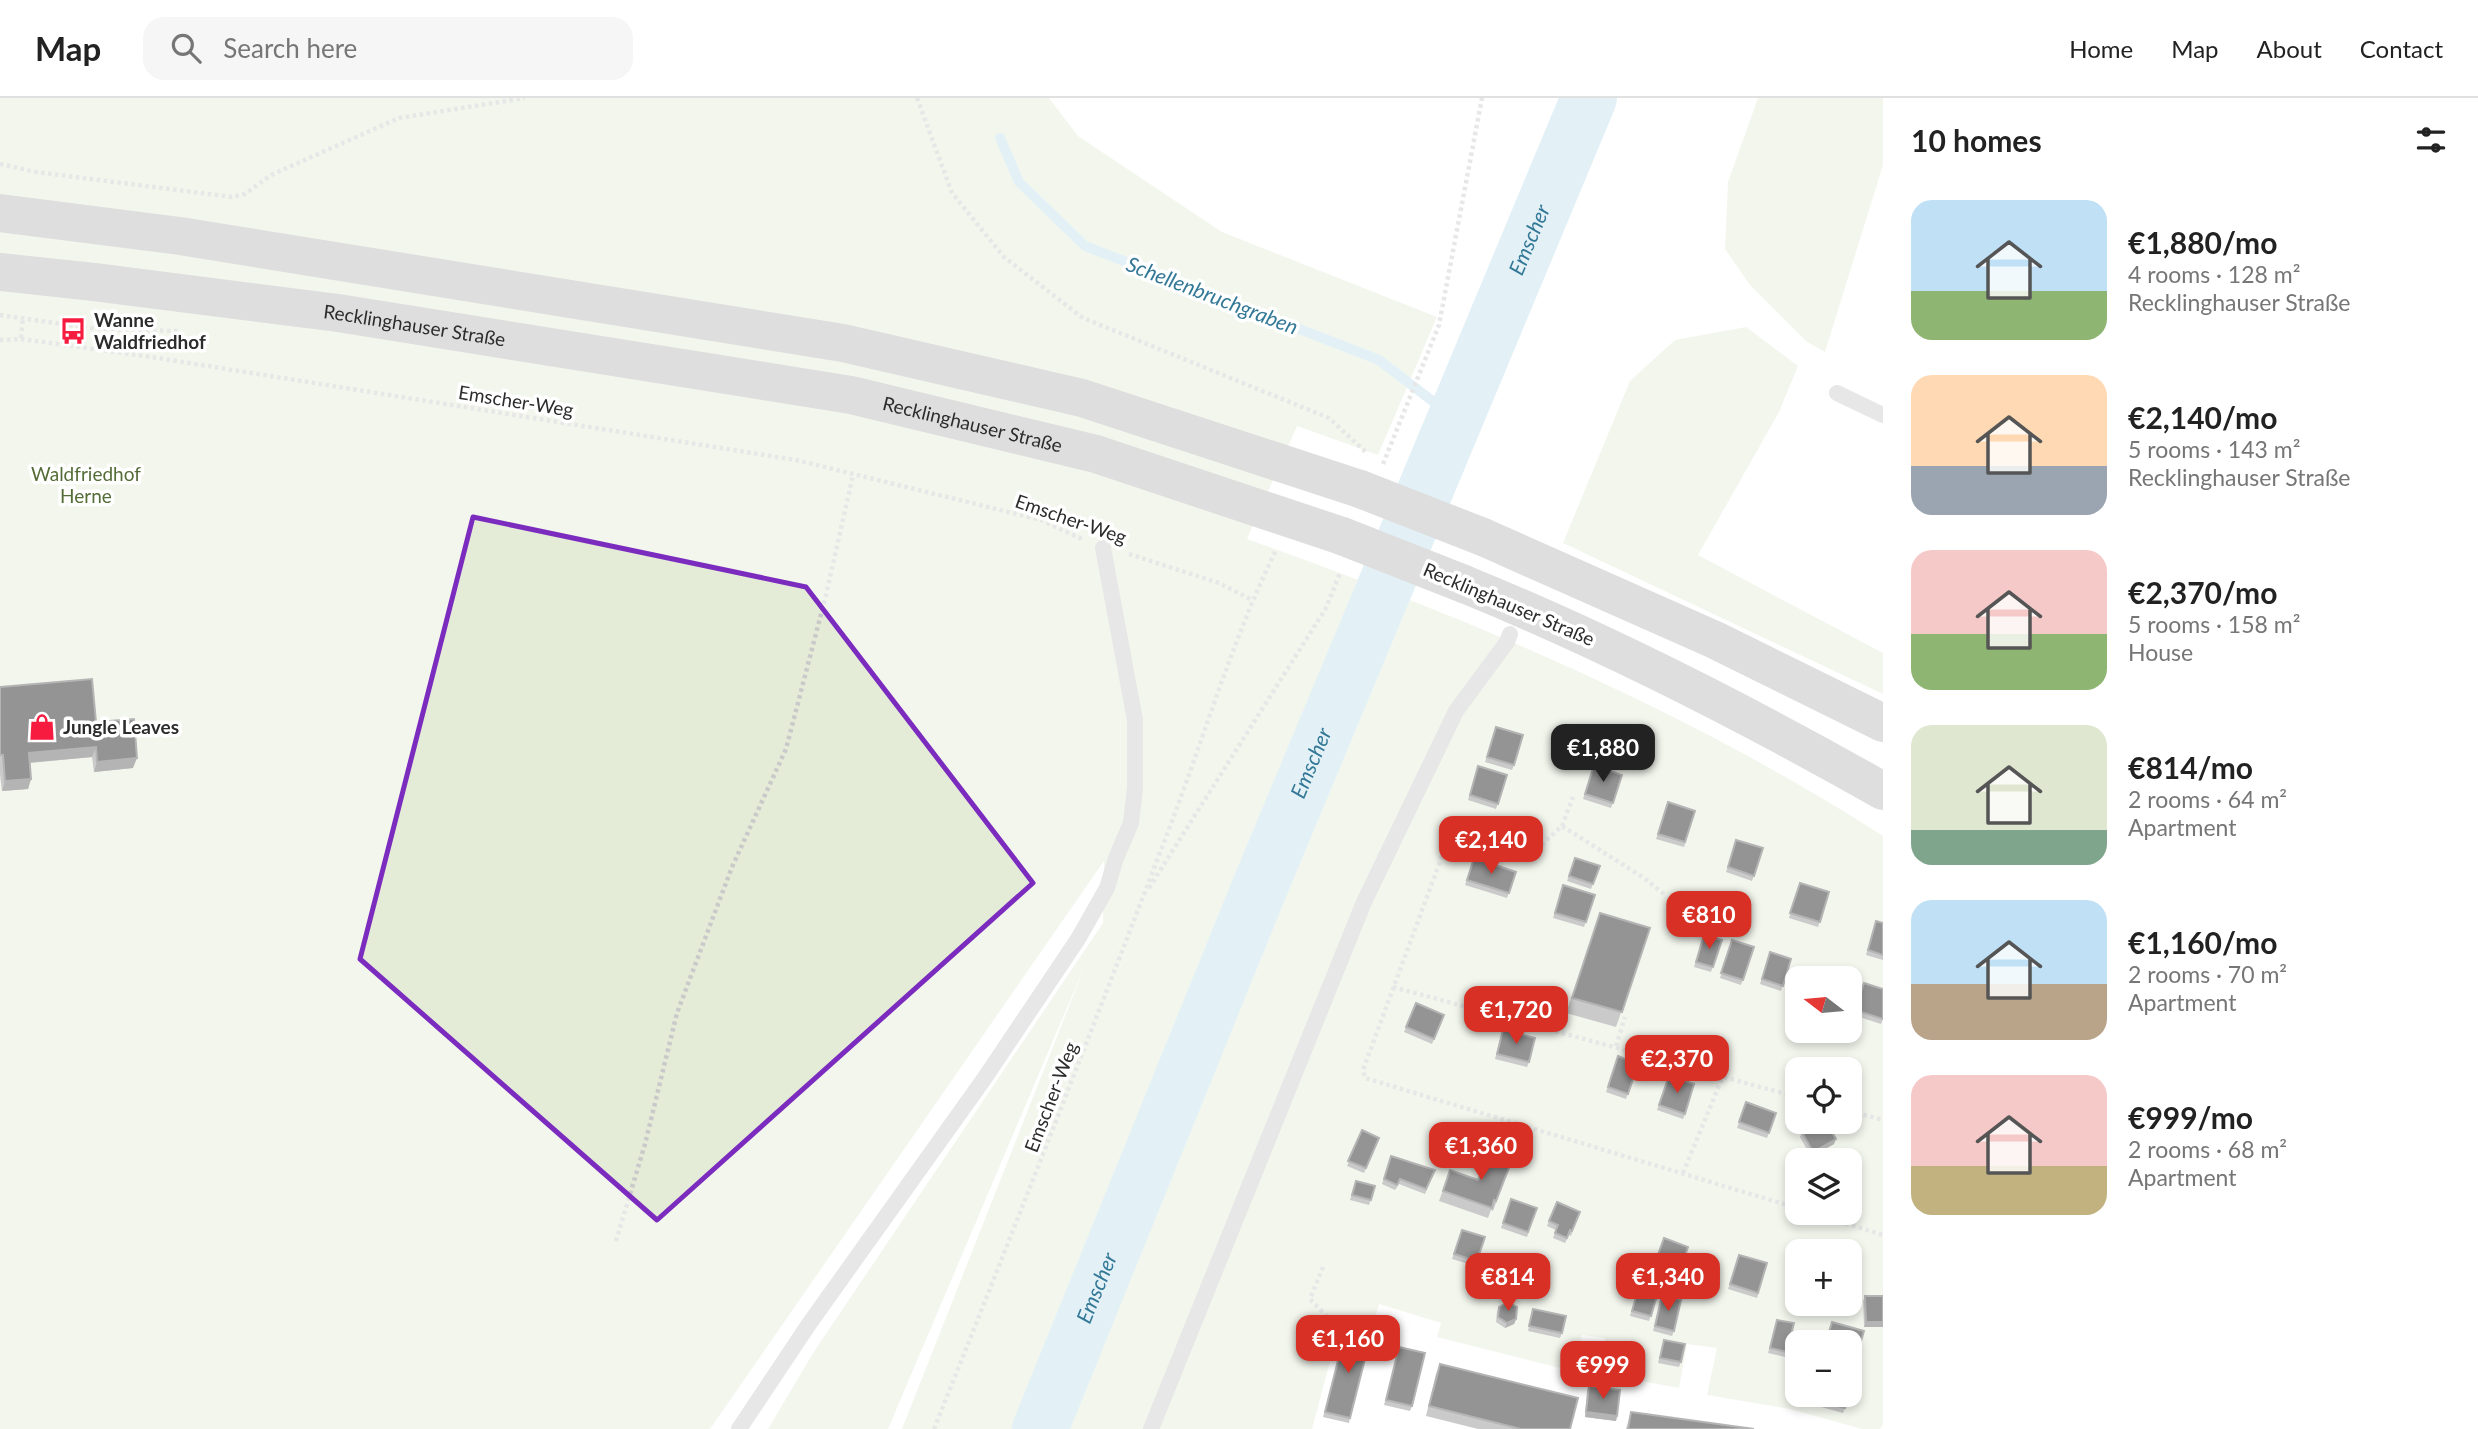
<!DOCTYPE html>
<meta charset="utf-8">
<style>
body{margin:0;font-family:Lato,sans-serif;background:#f6f6f6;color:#222;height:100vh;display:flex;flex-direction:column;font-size:26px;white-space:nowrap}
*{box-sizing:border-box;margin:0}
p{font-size:23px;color:#767676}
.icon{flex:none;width:38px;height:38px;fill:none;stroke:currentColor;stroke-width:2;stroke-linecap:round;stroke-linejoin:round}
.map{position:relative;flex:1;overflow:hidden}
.sheet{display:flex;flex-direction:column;background:#fff;width:595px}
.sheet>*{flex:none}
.needle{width:46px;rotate:286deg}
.buttons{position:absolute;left:1785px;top:868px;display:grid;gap:14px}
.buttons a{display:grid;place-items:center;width:77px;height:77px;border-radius:14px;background:#fff;box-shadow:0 4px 10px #0003;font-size:35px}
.price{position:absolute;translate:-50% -60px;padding:0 16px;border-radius:14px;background:#d93025;color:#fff;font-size:23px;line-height:46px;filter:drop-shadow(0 2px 4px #0008)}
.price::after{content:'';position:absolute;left:50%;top:42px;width:21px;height:16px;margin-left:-10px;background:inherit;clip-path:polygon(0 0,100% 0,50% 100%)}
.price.selected{background:#222;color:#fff}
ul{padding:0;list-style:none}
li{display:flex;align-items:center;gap:21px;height:175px;padding:0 28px}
li span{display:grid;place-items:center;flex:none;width:196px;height:140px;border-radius:21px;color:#555}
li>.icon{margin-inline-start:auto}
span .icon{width:84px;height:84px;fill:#fffc;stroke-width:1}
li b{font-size:30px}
h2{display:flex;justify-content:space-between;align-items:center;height:84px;padding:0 28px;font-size:30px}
header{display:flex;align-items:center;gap:42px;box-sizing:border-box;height:98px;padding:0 35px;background:#fff;border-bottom:2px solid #e0e0e0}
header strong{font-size:33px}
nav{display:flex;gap:38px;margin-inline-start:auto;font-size:24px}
.search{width:490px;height:63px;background:#f6f6f6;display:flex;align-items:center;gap:18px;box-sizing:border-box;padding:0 24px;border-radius:21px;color:#767676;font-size:26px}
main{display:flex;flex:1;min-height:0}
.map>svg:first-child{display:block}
.green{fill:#e4ecd8;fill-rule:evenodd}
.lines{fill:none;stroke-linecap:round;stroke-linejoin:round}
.stream{stroke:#c1e1ee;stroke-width:10}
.river{stroke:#c1e1ee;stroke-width:56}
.path{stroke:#c9c9c9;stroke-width:4.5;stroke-dasharray:3.5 3.5;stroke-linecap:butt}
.service{stroke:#c9c9c9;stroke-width:16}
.secondary{stroke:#b6b6b6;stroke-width:38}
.secondary-bridge{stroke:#b6b6b6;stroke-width:38}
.wall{fill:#898989}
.shaded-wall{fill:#5a5a5a}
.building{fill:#131313;stroke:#5a5a5a;stroke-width:2}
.marked{fill:none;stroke:#7b2cbf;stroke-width:5;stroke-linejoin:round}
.labels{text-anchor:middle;stroke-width:7;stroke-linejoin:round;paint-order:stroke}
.poi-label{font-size:19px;font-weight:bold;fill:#2c2c2c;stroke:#fff;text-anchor:start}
.street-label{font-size:19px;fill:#2c2c2c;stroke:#fff}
.park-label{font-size:19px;fill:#546c36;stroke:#fff}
.water-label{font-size:21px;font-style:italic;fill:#337896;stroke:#fff}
</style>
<header>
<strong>Map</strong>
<div class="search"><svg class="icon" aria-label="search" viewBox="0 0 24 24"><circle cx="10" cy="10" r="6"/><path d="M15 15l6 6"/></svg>Search here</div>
<nav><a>Home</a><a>Map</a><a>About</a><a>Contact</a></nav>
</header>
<main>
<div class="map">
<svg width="1883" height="1331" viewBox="0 0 1883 1331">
<rect width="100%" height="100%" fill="#fff"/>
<g class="green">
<path d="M0,0h1049l29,38 144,96 215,85 -59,138 -81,-29 -50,113c222,79 438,170 636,297v588l-3,5h-18l-72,-20 -83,-14 10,-47 -30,-4 -8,44 -55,-10 -5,17 -31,-4 14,-33 3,-20 -23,-3 -10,36 -135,-34 4,-14 -62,-19 -9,33 -31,-9 -27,101h-410l184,-466 -198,466h-120l45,-76 290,-430 1,-62 -394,568h-710zM1797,880h53v53h-53zM1797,971h53v53h-53zM1797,1062h53v53h-53zM1797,1153h53v53h-53zM1797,1244h53v53h-53z"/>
<path d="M1758,0h125v67l-58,187 -18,-10 -57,-57 -25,-36 3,-67z"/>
<path d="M1746,229l52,39 -19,46 -81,143 185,98v41l-320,-151 67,-162 45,-41z"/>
</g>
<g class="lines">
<path class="stream" d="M1000,40l19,44 66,64 294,114 77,59"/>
<path class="river" id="s1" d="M1040,1331l219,-540 330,-791"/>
<g class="path">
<path d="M917,0l35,95 52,64 79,61 246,100 39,36"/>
<path d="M0,66l36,8 196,25 13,-3 26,-19 128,-57 126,-20"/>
<path d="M0,217l98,14 83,2"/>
<path d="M21,240l2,-20"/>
<path d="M0,242l21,-1 124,17 651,104 245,60 43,20"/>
<path d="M1383,366l56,-139 43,-227"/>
<path d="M1129,456l90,29 33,17"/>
<path d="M1562,728l11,-29"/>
<path d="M1149,790l177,-280 14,-35"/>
<path d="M1664,796l-20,-16 -82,-52 -34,31 -10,3 -66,-19 -7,7 -82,222 2,8 432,130"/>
<path d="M1393,889l404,110"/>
<path d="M1616,948l9,-29"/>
<path d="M1850,1013l33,9"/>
<path d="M1683,1075l40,-97"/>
<path d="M1812,1115l71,22"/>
<path d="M616,1143l29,-97 32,-131 55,-146 54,-118 40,-154 27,-120"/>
<path d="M1323,1169l-13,32 33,34 5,1"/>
<path d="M1366,1241l8,3 9,8"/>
<path d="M934,1331c79,-197 156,-394 232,-592 37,-96 65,-195 110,-287"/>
</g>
<g class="service">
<path d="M1837,295l46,22"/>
<path d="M739,1331l70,-105 175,-245 94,-140 29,-51 9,-30 15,-35 4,-35v-68l-32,-172"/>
<path d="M1151,1331l213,-527 92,-191 51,-69 3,-8"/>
</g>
<g class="secondary">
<path d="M0,115l180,23 663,107 239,55 278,91"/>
<path id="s2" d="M0,174l94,10 244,31 513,82 245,59 246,82"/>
<path d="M1483,439l232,103 168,83"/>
<path d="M1464,486c145,59 283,130 419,207"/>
</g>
<g class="secondary-bridge">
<path d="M1360,391l123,48"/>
<path d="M1342,438l122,48"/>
</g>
</g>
<g class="wall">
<path d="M0,589l96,35 37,46 -39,4 -2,-15 -62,6 1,16 -3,10 -26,2 -2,-17z"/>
<path d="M1496,629l18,38 -2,5 -27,-8z"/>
<path d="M1594,667l28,10 -11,33 -28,-9z"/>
<path d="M1478,668l29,9 -11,34 -28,-9z"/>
<path d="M1668,704l27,9 -11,36 -28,-8z"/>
<path d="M1736,742l27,8 -11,33 -26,-9z"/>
<path d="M1474,760l42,14 -9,26 -42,-13z"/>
<path d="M1575,760l25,8 -9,23 -24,-8z"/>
<path d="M1800,785l29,9 -11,35 -29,-9z"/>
<path d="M1563,787l32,10 -11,32 -31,-9z"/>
<path d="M1876,823l7,2v37l-17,-5z"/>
<path d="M1595,830h55l-34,99 -50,-14z"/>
<path d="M1704,837l18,5 -11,32 -17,-5z"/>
<path d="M1732,842l22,7 -13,38 -21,-7z"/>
<path d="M1770,854l21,7 -10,32 -21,-7z"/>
<path d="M1864,885l19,36 -2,5 -28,-9z"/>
<path d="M1416,905l28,12 -12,29 -28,-12z"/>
<path d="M1501,937l28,27 -2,5 -32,-8z"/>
<path d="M1618,958l20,8 -12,35 -20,-7z"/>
<path d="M1669,978l16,38 -2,5 -26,-9z"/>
<path d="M1746,1004l30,11 -9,25 -30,-10z"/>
<path d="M1362,1032l17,8 -15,35 -17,-7z"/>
<path d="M1802,1034l32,12 -23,13 -11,-20z"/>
<path d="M1391,1058l44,14 -10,24 -26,-10 -4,6 -13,-6z"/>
<path d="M1512,1062l-19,51 -2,-1 -3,8 -49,-17 11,-31 28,10z"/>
<path d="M1356,1083l19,5 -6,19 -19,-5z"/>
<path d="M1511,1101l26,9 -10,29 -26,-9z"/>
<path d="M1557,1104l23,10 -9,24 -2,-1 -4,8 -12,-5 3,-8 -9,-4z"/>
<path d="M1462,1132l23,7 -10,29 -23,-7z"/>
<path d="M1664,1140l24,9 -10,30 -25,-9z"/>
<path d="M1739,1157l28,8 -10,35 -29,-9z"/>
<path d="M1637,1194h21l-9,29 -19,-5z"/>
<path d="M1662,1197l12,36 -2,5 -19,-5z"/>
<path d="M1865,1198h18v31h-19l-1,-26z"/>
<path d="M1805,1206h33l-4,11 -30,-10z"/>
<path d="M1499,1209l17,12 -2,5 -9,4 -9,-6 1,-10z"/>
<path d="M1533,1211l29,24 -2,5 -32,-7z"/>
<path d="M1777,1222l10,32 -2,5 -17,-4z"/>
<path d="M1864,1233l-9,29 -5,-1v-17z"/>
<path d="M1345,1235l5,85 -1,5 -26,-6z"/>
<path d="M1664,1242l17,22 -2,5 -21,-4z"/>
<path d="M1399,1249l13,59 -2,5 -26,-6z"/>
<path d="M1440,1266l130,65h-92l-52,-13 10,-42z"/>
<path d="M1589,1288l28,30 -1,5 -31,-4 2,-26z"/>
<path d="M1824,1297l21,13 -2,5 -22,-6z"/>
<path d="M1631,1314l123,17h-128z"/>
</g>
<g class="shaded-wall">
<path d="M96,649l-4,10 -67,6 4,-10z"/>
<path d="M137,660l-4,10 -39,4 3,-10z"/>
<path d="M31,681l-3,10 -26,2 3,-10z"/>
<path d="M1836,1041l-2,5 -23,13 2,-5z"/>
<path d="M1516,1221l-2,5 -9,4 2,-5z"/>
<path d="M1866,1224h17v5h-19z"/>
<path d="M1586,1314l31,4 -1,5 -31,-4z"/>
</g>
<g class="building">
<path d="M92,581l4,43 38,-3 3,39 -40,4 -1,-15 -67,6 2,26 -26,2 -2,-26h-3v-68z"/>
<path d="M1496,629l27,8 -9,30 -27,-8z"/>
<path d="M1594,667l28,10 -9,28 -28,-9z"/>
<path d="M1478,668l29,9 -9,29 -28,-9z"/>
<path d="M1668,704l27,9 -10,31 -27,-8z"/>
<path d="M1736,742l27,8 -9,28 -26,-9z"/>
<path d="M1474,760l42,14 -7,21 -42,-13z"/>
<path d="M1575,760l25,8 -7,18 -24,-8z"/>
<path d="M1800,785l29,9 -9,30 -30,-9z"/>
<path d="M1563,787l32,10 -9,27 -31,-9z"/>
<path d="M1600,815l50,15 -28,84 -50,-14z"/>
<path d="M1876,823l7,2v32l-15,-5z"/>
<path d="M1704,837l18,5 -9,27 -17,-5z"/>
<path d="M1732,842l22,7 -11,33 -22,-7z"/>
<path d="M1770,854l21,7 -8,27 -21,-7z"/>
<path d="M1837,874l21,6 -8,25v-25h-15z"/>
<path d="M1864,885l19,6v30l-28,-9z"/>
<path d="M1416,905l28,12 -10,24 -28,-12z"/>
<path d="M1503,932l32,8 -6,24 -32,-8z"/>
<path d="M1618,958l20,8 -10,30 -20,-7z"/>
<path d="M1669,978l25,8 -9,30 -26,-9z"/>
<path d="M1746,1004l30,11 -7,20 -30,-11z"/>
<path d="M1821,1024h5l10,17 -23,13 -11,-20z"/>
<path d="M1362,1032l17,8 -13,30 -18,-7z"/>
<path d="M1490,1053l22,9 -16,41 -2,-1 -2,8 -49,-17 7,-21 28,10z"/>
<path d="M1391,1058l44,14 -9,19 -26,-10 -3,6 -13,-6z"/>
<path d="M1356,1083l19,5 -4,14 -19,-5z"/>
<path d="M1511,1101l26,9 -9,24 -25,-9z"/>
<path d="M1557,1104l23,10 -8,19 -2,-1 -3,8 -12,-5 3,-8 -9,-4z"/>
<path d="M1462,1132l23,7 -8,24 -23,-7z"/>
<path d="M1664,1140l24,9 -9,25 -24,-9z"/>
<path d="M1739,1157l28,8 -9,30 -28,-9z"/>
<path d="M1639,1189l19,5 -7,24 -19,-5z"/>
<path d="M1662,1197l19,5 -7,31 -19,-5z"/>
<path d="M1865,1198h18v26h-17z"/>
<path d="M1508,1204l9,5 -1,12 -9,4 -9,-6 1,-10z"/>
<path d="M1818,1206h20l-2,6z"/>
<path d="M1533,1211l33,7 -4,17 -33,-7z"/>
<path d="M1777,1222l17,3 -7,29 -17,-4z"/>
<path d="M1832,1224l32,9 -7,24 -7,-2v-11h-24z"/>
<path d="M1345,1235l25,6 -20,79 -25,-6z"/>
<path d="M1664,1242l21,4 -4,18 -21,-4z"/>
<path d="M1399,1249l26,6 -13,53 -26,-6z"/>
<path d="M1440,1266l138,34 -8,31h-49l-92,-23z"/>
<path d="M1589,1288l31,4 -3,26 -31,-4z"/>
<path d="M1824,1297h24l-3,13 -23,-6z"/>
<path d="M1631,1314l123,17h-126z"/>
</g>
<path d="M0 0H1883V1331H0ZM473,419l333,70 227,296 -376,337 -297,-261z" fill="#fff" fill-opacity=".55" fill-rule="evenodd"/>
<path class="marked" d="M473,419l333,70 227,296 -376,337 -297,-261z"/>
<defs>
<symbol id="bus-bare" viewBox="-9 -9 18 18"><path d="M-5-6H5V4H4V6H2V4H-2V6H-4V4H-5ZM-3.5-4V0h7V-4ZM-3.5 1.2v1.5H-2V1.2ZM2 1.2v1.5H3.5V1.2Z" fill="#f61b3f" stroke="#fff" stroke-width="2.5" paint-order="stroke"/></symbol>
<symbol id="shop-bare" viewBox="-9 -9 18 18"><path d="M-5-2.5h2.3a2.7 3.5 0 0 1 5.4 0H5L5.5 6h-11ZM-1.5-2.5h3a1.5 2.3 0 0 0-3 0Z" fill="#f61b3f" stroke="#fff" stroke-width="2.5" paint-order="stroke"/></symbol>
</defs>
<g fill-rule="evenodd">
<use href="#bus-bare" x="54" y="214" width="38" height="38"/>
<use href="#shop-bare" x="23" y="610" width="38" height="38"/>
</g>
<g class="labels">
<g class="poi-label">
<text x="94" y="229">Wanne<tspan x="94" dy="22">Waldfriedhof</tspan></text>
<text x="63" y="636">Jungle Leaves</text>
</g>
<g class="street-label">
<text dy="7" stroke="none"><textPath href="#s2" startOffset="418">Recklinghauser Straße</textPath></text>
<text transform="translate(516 303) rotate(9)" y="7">Emscher-Weg</text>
<text dy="7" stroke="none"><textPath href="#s2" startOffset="985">Recklinghauser Straße</textPath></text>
<text transform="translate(1071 421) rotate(19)" y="7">Emscher-Weg</text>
<text transform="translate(1509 506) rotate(23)" y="7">Recklinghauser Straße</text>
<text transform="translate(1051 999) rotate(-69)" y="7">Emscher-Weg</text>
</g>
<g class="park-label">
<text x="86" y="383">Waldfriedhof<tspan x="86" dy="22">Herne</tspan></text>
</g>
<g class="water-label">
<text dy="7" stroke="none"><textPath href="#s1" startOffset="1286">Emscher</textPath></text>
<text transform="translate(1212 198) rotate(21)" y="7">Schellenbruchgraben</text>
<text dy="7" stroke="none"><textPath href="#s1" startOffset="719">Emscher</textPath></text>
<text dy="7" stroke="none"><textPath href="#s1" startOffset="152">Emscher</textPath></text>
</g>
</g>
</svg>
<div class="buttons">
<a><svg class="needle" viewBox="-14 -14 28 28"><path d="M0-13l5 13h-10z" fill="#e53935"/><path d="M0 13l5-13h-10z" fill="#767676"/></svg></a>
<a><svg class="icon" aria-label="locate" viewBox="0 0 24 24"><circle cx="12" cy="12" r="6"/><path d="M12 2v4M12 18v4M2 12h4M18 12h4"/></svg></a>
<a><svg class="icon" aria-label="layers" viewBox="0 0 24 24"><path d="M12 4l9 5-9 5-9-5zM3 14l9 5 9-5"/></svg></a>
<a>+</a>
<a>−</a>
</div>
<b class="price selected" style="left:1603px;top:686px">€1,880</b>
<b class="price" style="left:1491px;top:778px">€2,140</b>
<b class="price" style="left:1709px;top:853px">€810</b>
<b class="price" style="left:1516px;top:948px">€1,720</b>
<b class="price" style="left:1677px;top:997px">€2,370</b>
<b class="price" style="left:1481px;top:1084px">€1,360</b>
<b class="price" style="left:1508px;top:1215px">€814</b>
<b class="price" style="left:1668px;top:1215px">€1,340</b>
<b class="price" style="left:1348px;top:1277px">€1,160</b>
<b class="price" style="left:1603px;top:1303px">€999</b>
</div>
<section class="sheet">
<h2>10 homes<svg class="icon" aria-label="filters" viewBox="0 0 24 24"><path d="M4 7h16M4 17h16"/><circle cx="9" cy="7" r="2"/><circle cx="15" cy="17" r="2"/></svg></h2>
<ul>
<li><span style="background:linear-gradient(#bfe0f5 65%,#8fb573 0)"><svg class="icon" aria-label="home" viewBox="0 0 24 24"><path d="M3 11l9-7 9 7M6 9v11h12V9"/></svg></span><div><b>€1,880/mo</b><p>4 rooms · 128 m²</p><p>Recklinghauser Straße</p></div></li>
<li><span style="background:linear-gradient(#ffd9b3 65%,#9aa5b1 0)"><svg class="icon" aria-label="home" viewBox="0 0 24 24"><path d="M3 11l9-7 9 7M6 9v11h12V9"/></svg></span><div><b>€2,140/mo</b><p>5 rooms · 143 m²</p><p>Recklinghauser Straße</p></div></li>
<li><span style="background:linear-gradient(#f6c9c9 60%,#8fb573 0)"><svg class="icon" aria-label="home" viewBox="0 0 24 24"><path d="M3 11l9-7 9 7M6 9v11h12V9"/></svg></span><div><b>€2,370/mo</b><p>5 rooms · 158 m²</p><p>House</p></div></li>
<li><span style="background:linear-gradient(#dfe7d0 75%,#7fa58c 0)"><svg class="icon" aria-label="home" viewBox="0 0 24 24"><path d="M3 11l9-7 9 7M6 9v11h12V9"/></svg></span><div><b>€814/mo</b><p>2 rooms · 64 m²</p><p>Apartment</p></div></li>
<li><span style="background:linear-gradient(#bfe0f5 60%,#b9a48a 0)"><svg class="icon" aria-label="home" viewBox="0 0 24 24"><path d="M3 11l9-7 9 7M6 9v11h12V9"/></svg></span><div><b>€1,160/mo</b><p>2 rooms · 70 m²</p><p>Apartment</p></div></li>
<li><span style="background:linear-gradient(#f6c9c9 65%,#c2b280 0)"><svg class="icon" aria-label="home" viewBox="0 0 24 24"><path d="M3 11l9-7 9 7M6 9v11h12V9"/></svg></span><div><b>€999/mo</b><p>2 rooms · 68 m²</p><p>Apartment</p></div></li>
</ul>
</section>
</main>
